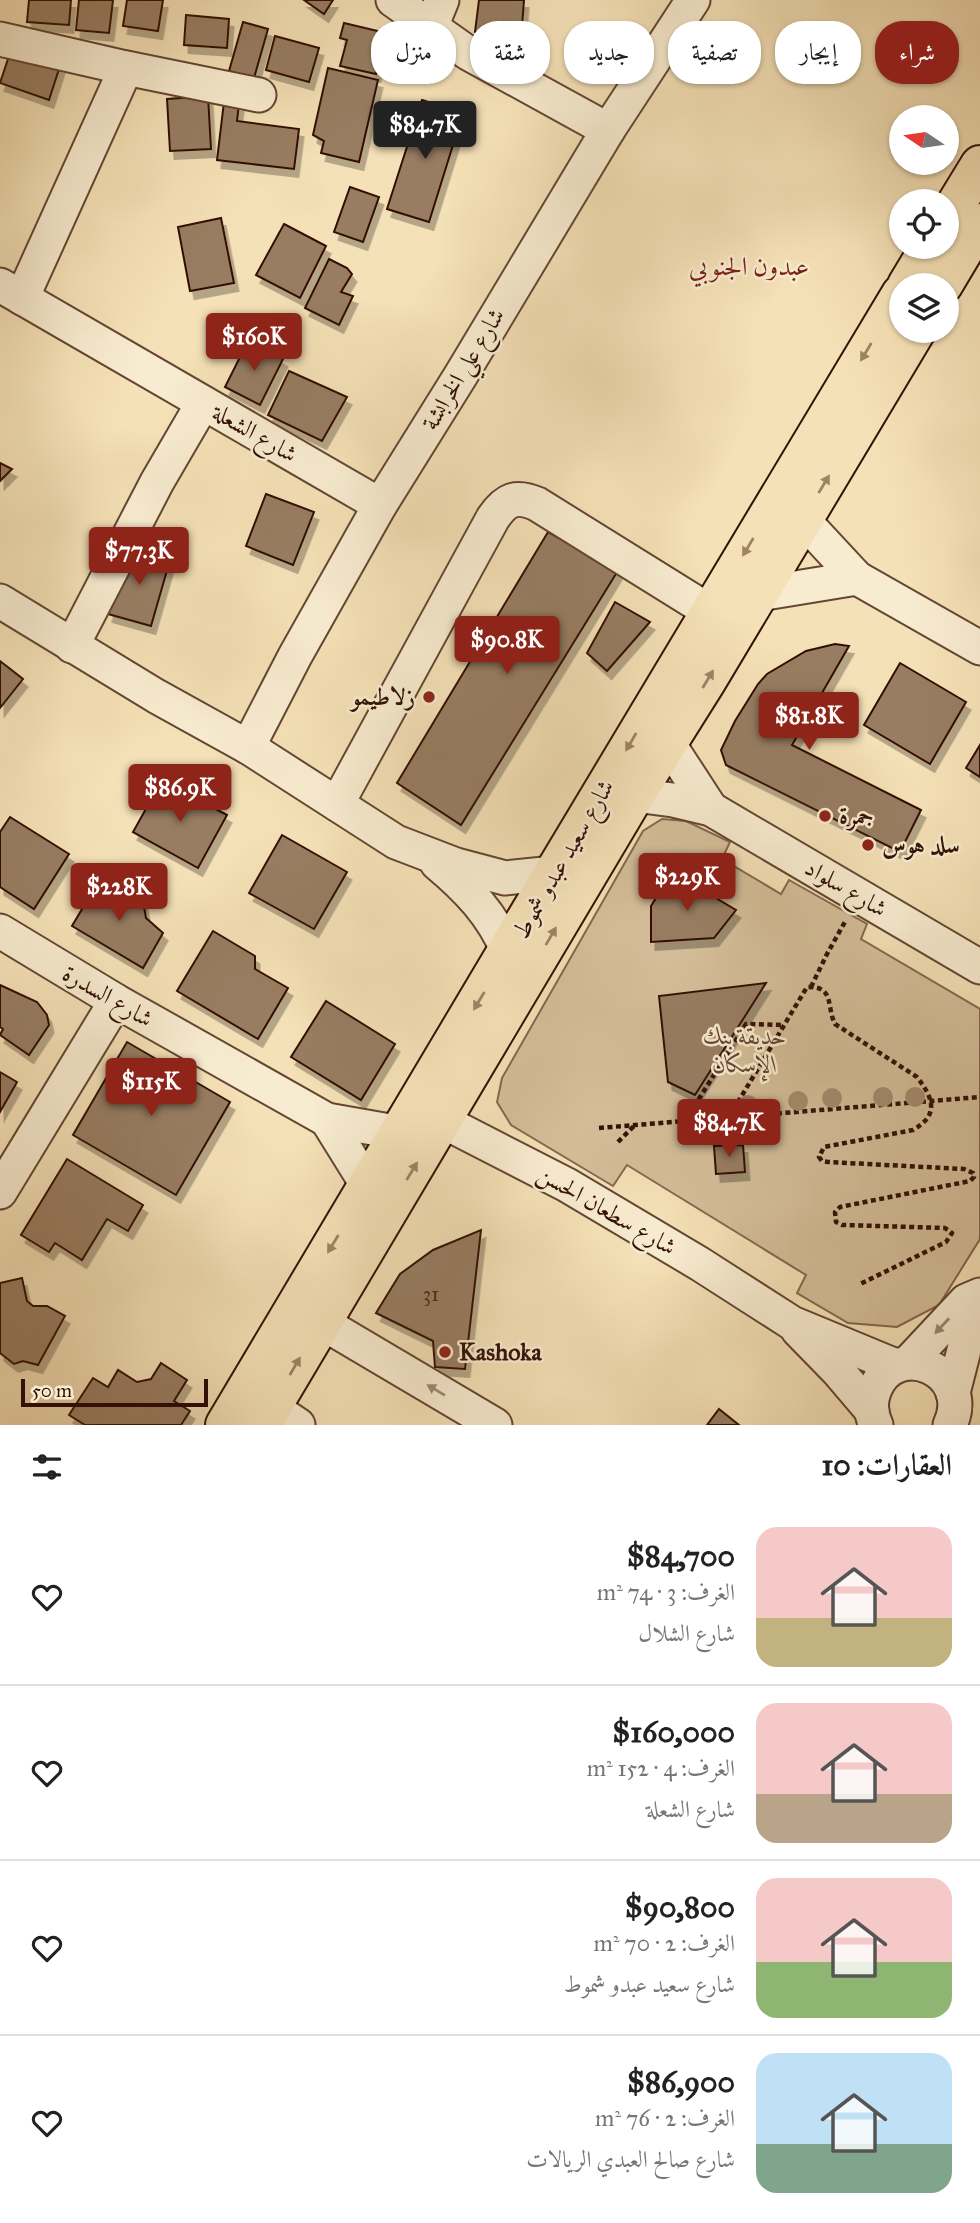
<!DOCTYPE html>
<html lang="ar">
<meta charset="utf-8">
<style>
body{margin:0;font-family:"IM FELL Great Primer",Amiri,serif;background:#f6f6f6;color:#222;direction:rtl;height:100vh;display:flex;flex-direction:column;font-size:26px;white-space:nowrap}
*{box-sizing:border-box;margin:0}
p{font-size:23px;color:#767676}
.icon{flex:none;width:38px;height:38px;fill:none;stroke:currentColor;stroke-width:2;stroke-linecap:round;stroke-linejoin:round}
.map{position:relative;height:1425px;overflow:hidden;direction:ltr}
.panel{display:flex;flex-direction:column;background:#fff;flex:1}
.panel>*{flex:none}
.top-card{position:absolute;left:21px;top:21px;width:938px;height:63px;direction:rtl;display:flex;gap:14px}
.needle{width:46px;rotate:283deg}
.fabs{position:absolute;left:889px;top:105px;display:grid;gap:14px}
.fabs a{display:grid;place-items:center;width:70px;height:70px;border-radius:50%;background:#fff;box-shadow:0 2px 5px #0004;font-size:35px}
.scale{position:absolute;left:21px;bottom:18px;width:187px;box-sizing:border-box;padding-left:7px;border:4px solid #331106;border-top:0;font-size:19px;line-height:24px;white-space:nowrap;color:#331106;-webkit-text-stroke:5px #f8ecd0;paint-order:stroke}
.price{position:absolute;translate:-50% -60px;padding:0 16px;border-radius:7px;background:#8f2418;color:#fff;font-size:23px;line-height:46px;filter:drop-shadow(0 2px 4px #0008)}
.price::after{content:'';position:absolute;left:50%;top:42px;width:21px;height:16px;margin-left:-10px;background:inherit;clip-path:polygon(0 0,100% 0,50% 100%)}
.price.current{background:#222;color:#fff}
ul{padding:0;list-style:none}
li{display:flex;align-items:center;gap:21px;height:175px;padding:0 28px}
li+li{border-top:2px solid #e0e0e0}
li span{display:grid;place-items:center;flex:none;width:196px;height:140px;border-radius:21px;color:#555}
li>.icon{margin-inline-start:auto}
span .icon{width:84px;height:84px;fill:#fffc;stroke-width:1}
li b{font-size:30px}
h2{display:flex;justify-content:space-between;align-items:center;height:84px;padding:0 28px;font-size:30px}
.pill{padding:0 24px;border-radius:28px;background:#fff;box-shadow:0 2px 5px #0004;font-size:24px;line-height:63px}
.pill.current{background:#8f2418;color:#fff}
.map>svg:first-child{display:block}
.green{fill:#d4be99;stroke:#846850;stroke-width:2}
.building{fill:#987d62;stroke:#331106;stroke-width:2;filter:url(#shadow)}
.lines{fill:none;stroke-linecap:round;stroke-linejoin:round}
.minor-casing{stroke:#644532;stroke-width:37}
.major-casing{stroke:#331106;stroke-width:42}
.path{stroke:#331106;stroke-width:4.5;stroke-dasharray:5 3.5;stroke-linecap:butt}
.minor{stroke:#f8ecd0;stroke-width:33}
.major{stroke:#f5e1b7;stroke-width:38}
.tree{fill:#a58b6e}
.oneway{fill:#9e8367}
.oneway2{fill:#9f8975}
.poi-dot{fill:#8f2418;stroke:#f8ecd0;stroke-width:2.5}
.labels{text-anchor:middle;stroke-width:5;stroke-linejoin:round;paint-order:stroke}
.number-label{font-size:21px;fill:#4c2c1d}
.street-label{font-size:24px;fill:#331106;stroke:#f8ecd0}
.poi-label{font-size:24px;font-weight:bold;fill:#331106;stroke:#f8ecd0;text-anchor:start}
.park-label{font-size:24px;font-style:italic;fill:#634532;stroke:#f8ecd0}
.neighbourhood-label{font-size:26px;fill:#7a1f14;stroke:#f8ecd0}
</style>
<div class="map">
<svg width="980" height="1425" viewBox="0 0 980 1425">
<defs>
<filter id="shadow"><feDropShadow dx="4.5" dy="8" stdDeviation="0" flood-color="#0004"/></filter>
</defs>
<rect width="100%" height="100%" fill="#f5e1b7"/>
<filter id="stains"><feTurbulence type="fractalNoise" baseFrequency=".00286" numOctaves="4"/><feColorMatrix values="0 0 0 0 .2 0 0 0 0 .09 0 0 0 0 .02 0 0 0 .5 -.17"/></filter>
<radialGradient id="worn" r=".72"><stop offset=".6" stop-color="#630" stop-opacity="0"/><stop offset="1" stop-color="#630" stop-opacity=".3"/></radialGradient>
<path class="green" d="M662,819l24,2 44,21 -8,17 59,35 8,-14 78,44 -6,15 119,70v230l-41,66 -42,22 -49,-4 -51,-30 9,-18 -179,-110 -14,21 -102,-61 -14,-23 5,-24 141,-247z"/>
<g class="building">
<path d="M29,0h42l-2,25 -42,-3z"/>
<path d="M79,0h34l-4,33 -33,-3z"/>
<path d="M127,0h36l-5,31 -35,-5z"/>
<path d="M304,0h29l-9,14z"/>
<path d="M479,0h45l-4,53 -45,-21z"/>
<path d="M186,15l43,4 -2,29 -43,-3z"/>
<path d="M243,22l25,7 -14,49 -25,-7z"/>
<path d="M344,23l42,10 -10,41 -36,-8 7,-26 -7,-2z"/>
<path d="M275,36l44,12 -10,34 -43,-12z"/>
<path d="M11,50l49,16 -11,34 -49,-17z"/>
<path d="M328,68l50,12 -19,82 -38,-9 3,-12 -11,-6z"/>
<path d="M208,96l3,53 -41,2 -3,-52z"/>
<path d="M422,100l41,13 -34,109 -42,-13z"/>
<path d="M224,102l15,2 -2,17 62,8 -5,40 -77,-9z"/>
<path d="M350,187l29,10 -16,45 -29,-10z"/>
<path d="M221,218l13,65 -44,8 -12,-64z"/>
<path d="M284,224l42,22 -26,52 -44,-23z"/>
<path d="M329,259l18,9 5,6 -11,18 12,4 -14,29 -34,-17z"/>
<path d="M248,341l35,18 -23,46 -35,-18z"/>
<path d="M289,371l58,26 -25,44 -54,-26z"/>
<path d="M0,463l12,6 -12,12z"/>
<path d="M266,494l48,18 -21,53 -47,-19z"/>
<path d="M548,532l71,37 -158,256 -64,-42z"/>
<path d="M128,547l42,13 -19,66 -43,-12z"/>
<path d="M615,602l35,20 -43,49 -20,-18z"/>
<path d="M835,644l14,2 -57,99 129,65 -21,42 -174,-87 -5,-15 14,-29 23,-37 9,-10 39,-23z"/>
<path d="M0,661l23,18 -23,29z"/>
<path d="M900,663l66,39 -36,62 -66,-39z"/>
<path d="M980,745v32l-14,-9z"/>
<path d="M162,780l65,35 -29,53 -65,-36z"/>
<path d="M10,817l59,37 -35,55 -34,-22v-55z"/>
<path d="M282,835l65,37 -33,57 -65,-36z"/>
<path d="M672,872l64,38 -22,28 -63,4v-36z"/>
<path d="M101,877l42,24 3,17 17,15 -20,35 -71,-42z"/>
<path d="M213,931l42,25v13l33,19 -30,51 -81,-48z"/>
<path d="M766,983l-71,112 -27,-13 -9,-86z"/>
<path d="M0,985l37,17 10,13 2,10 -20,30 -29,-20 3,-6 -3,-2z"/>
<path d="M326,1001l69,43 -34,56 -70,-43z"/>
<path d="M127,1042l103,60 -54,93 -103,-60z"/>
<path d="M0,1072l17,10 -17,30z"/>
<path d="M743,1145l2,27 -29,2 -2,-28z"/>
<path d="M67,1159l76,46 -15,26 -21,-12 -25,41 -27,-17 -6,9 -28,-17z"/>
<path d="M481,1230l-16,139 -30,-2 -2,-26 -57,-28 24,-39 33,-24z"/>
<path d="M22,1278l5,23 6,5h14l18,10 -27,49 -15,-4 -9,3 -14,-11v-70z"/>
<path d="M161,1363l26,17 -13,21 16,10 -9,14h-96l-16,-10 24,-37 15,9 10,-17 19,12 14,-3z"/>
<path d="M719,1409l20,16h-32z"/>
</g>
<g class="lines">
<defs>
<g id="minor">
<path d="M393,0l75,53 140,77"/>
<path d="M431,27l11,-27"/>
<path d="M0,39l126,29 133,27"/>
<path d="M0,285l380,220"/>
<path d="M22,298l104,-230"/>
<path d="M803,520l54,58 123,70"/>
<path d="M759,594l98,-16"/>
<path d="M0,601l156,95 92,51 148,95 60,23 49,13 49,-5"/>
<path d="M72,646l85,-164 46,-79"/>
<path d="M668,743l43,66"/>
<path d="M248,747l47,-91 85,-151 81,-130 147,-245 85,-130"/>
<path d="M635,795l38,5 38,9 269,158"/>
<path d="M337,804l156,-286c13,-19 23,-23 44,-14l172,107"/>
<path d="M437,863c30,25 56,52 71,89"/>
<path d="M0,931l116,70 211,119 74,13"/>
<path d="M419,1109l148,76 133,79 92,59 104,43"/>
<path d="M327,1120l41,66"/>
<path d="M0,1192l116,-191"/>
<path d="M321,1322l174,103"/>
<path d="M798,1330l40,41 34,40"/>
<path d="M908,1363l58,-62 14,-6"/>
<path d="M953,1393l13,-51 14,-33"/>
<path d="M271,1407l27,18"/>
<path d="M876,1425c-6,-12 -6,-24 -1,-36 21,-52 100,-18 75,36"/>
</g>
<g id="major">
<path d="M947,219l33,-54"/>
<path d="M907,285l23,-38"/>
<path d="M943,285l37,-62"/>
<path d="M225,1425c225,-377 448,-756 676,-1131"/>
<path d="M261,1425l374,-630 71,-113 210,-351"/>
</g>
</defs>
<use href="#minor" class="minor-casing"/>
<use href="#major" class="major-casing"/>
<g class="path">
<path d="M811,987l16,-33 19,-34"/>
<path d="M729,1117l78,-130c28,-1 19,19 28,37l82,53c17,22 22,38 -4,53l-89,17 -5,10 3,4 6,1 136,7 9,4 1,4 -4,4 -130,26 -5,5 1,10 6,3 103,3 7,5 -6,9 -86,42"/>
<path d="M718,1118l2,28"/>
<path d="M685,1121l61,-97 36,1"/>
<path d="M599,1128l381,-31"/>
<path d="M618,1142l16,-16"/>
</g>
<use href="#minor" class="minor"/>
<use href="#major" class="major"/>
</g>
<g class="tree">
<circle cx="883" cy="1097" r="10"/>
<circle cx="915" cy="1097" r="10"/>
<circle cx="832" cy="1098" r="10"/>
<circle cx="798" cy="1101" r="10"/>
<circle cx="748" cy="1105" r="10"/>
</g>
<defs><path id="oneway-solid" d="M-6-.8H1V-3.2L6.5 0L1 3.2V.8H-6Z" transform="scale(1.75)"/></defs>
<g class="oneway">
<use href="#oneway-solid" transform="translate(866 352) rotate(121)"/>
<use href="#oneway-solid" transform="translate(824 484) rotate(-59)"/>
<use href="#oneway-solid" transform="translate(748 547) rotate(121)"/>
<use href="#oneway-solid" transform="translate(708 679) rotate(-59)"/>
<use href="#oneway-solid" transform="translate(631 742) rotate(120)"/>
<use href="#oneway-solid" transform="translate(551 936) rotate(-60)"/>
<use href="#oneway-solid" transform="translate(479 1001) rotate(121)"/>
<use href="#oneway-solid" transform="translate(412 1171) rotate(-59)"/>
<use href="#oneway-solid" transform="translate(333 1244) rotate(121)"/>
<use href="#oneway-solid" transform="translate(295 1366) rotate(-60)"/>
</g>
<g class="oneway2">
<use href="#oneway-solid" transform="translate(942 1326) rotate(133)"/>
<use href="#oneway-solid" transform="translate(436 1390) rotate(-149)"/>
</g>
<g class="poi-dot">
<circle cx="429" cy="697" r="7"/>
<circle cx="825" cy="816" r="7"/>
<circle cx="868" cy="845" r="7"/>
<circle cx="445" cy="1352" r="7"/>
</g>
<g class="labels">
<g class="number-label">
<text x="431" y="1301">31</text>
</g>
<g class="street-label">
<text transform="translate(463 369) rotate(-59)" y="8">شارع علي الخرابشة</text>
<text transform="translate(255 433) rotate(30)" y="8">شارع الشعلة</text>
<text transform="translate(563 859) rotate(-60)" y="8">شارع سعيد عبدو شموط</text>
<text transform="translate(846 888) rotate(30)" y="8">شارع سلواد</text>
<text transform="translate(108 996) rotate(30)" y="8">شارع السدرة</text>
<text transform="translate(607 1210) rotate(30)" y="8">شارع سطعان الحسن</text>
</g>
<g class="poi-label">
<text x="415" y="705" text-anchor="end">زلاطيمو</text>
<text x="839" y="824">جمرة</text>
<text x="882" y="853">سلد هوس</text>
<text x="459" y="1360">Kashoka</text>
</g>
<g class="park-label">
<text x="745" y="1044">حديقة بنك<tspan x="745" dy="28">الإسكان</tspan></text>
</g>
<g class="neighbourhood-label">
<text x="749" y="275">عبدون الجنوبي</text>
</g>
</g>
<rect width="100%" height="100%" filter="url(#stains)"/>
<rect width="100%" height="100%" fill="url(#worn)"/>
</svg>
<div class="fabs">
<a><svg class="needle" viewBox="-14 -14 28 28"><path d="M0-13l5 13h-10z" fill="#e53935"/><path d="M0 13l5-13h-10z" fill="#767676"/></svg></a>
<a><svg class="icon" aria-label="locate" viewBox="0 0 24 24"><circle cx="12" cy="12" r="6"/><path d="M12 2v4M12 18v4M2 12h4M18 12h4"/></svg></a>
<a><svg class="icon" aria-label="layers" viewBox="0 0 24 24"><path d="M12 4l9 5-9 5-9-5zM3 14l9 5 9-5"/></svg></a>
</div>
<div class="scale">50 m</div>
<b class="price current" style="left:425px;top:161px">$84.7K</b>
<b class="price" style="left:254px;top:373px">$160K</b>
<b class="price" style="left:139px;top:587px">$77.3K</b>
<b class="price" style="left:507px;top:676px">$90.8K</b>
<b class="price" style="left:809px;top:752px">$81.8K</b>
<b class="price" style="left:180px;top:824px">$86.9K</b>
<b class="price" style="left:687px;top:913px">$229K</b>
<b class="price" style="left:119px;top:923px">$228K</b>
<b class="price" style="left:151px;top:1118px">$115K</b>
<b class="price" style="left:729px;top:1159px">$84.7K</b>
<div class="top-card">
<a class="pill current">شراء</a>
<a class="pill">إيجار</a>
<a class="pill">تصفية</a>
<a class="pill">جديد</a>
<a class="pill">شقة</a>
<a class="pill">منزل</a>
</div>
</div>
<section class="panel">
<h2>العقارات: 10<svg class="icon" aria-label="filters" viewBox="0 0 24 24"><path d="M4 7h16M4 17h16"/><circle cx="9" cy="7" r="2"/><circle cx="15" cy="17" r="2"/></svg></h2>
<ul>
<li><span style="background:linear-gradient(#f6c9c9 65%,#c2b280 0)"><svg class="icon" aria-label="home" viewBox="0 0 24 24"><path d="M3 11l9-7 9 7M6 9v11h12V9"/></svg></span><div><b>$84,700</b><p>الغرف: 3 · 74 m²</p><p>شارع الشلال</p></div><svg class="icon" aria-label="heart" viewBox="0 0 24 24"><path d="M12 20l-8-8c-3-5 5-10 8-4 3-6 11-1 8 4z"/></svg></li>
<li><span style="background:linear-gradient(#f6c9c9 65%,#b9a48a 0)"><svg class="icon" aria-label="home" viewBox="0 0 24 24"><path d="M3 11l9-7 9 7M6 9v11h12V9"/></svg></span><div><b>$160,000</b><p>الغرف: 4 · 152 m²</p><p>شارع الشعلة</p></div><svg class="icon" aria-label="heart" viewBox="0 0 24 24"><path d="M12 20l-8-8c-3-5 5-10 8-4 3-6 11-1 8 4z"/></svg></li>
<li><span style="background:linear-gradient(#f6c9c9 60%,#8fb573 0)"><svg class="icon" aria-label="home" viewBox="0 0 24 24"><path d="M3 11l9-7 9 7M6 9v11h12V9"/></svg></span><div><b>$90,800</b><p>الغرف: 2 · 70 m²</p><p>شارع سعيد عبدو شموط</p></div><svg class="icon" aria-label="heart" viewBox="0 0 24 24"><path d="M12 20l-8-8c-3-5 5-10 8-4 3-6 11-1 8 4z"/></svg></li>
<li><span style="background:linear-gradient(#bfe0f5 65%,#7fa58c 0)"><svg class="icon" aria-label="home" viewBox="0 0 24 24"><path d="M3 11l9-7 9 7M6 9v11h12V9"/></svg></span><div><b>$86,900</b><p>الغرف: 2 · 76 m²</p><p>شارع صالح العبدي الريالات</p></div><svg class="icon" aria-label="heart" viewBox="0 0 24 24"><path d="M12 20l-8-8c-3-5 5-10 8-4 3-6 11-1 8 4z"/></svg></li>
</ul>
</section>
